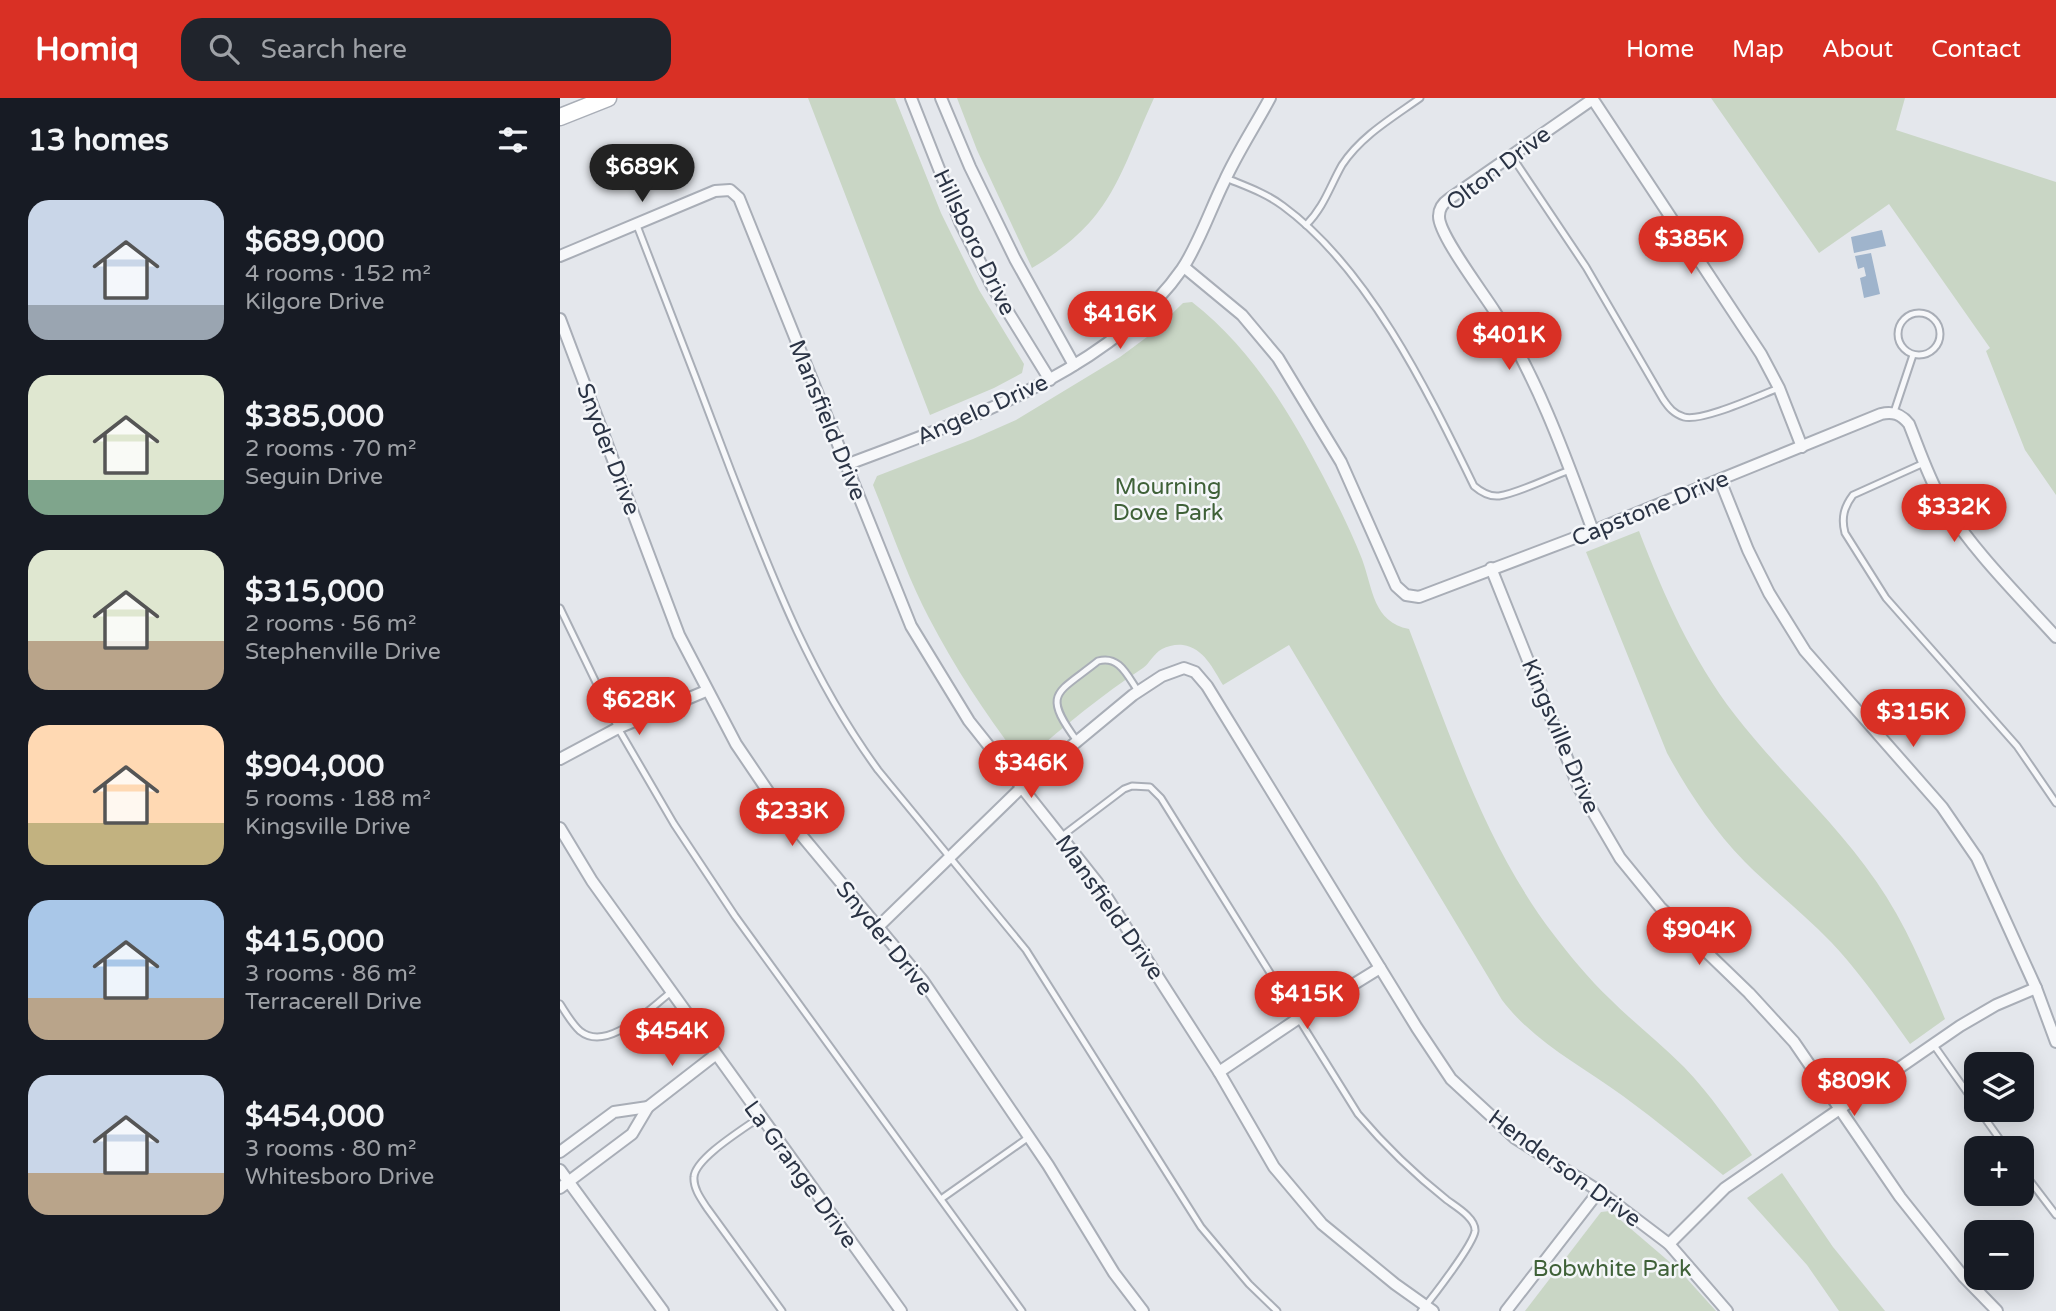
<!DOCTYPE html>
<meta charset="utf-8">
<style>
body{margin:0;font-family:"Varela Round",sans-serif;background:#20242c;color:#f1f3f6;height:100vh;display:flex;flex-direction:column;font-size:26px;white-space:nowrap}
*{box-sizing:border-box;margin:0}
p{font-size:23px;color:#9ea1a6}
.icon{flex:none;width:38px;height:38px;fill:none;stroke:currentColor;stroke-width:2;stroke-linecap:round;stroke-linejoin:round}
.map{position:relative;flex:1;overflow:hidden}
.side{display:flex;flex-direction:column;background:#171b24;width:560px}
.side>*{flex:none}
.controls{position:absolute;left:1404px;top:954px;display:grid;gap:14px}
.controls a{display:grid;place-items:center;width:70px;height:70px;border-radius:14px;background:#171b24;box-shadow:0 4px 18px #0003;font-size:35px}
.price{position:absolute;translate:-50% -60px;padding:0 16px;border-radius:24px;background:#d93025;color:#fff;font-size:23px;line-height:46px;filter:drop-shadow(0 2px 4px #0008)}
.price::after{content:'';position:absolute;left:50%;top:42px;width:21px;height:16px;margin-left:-10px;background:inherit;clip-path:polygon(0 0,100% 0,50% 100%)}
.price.active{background:#222;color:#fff}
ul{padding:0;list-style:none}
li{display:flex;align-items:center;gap:21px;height:175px;padding:0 28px}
li span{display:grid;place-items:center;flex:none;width:196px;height:140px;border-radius:21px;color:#555}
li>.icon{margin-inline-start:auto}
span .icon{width:84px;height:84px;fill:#fffc;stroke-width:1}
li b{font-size:30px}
h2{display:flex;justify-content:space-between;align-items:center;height:84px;padding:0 28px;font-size:30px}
header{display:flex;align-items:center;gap:42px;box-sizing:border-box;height:98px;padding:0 35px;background:#d93025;color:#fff}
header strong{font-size:33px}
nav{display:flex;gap:38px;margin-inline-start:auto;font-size:24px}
.search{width:490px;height:63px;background:#20242c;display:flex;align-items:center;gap:18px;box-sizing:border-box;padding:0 24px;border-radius:21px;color:#9ea1a6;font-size:26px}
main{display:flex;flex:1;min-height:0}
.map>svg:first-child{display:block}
.green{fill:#c9d6c5}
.water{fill:#9fb4cc}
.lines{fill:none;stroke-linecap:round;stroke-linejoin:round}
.service-casing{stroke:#a9aeb7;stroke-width:9}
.minor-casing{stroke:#a9aeb7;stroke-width:14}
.secondary-casing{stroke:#a9aeb7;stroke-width:19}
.service{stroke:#f7f8fa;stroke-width:5}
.minor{stroke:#f7f8fa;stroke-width:10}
.secondary{stroke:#fff;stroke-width:16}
.labels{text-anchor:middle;stroke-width:5;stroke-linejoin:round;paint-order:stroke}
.street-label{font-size:23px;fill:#2b3445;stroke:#f4f6f9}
.park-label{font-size:23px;fill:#3f6138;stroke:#f4f6f9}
</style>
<header>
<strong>Homiq</strong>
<div class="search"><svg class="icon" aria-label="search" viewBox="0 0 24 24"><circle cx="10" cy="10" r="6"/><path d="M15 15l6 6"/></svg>Search here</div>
<nav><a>Home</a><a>Map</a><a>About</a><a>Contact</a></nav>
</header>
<main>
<section class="side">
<h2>13 homes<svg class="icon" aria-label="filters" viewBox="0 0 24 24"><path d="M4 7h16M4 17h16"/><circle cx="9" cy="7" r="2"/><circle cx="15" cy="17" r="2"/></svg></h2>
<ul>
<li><span style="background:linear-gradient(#c9d6e8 75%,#9aa5b1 0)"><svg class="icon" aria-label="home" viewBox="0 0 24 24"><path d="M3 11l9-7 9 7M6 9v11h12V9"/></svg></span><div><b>$689,000</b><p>4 rooms · 152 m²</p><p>Kilgore Drive</p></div></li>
<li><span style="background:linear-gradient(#dfe7d0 75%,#7fa58c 0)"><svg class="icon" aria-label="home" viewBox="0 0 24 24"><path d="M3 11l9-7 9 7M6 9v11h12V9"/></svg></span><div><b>$385,000</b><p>2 rooms · 70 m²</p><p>Seguin Drive</p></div></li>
<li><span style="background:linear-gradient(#dfe7d0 65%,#b9a48a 0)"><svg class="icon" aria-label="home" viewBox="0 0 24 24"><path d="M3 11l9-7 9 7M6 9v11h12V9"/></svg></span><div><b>$315,000</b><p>2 rooms · 56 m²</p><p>Stephenville Drive</p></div></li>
<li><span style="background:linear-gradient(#ffd9b3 70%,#c2b280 0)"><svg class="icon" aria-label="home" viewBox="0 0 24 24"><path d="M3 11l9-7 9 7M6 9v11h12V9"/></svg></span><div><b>$904,000</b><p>5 rooms · 188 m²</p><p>Kingsville Drive</p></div></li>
<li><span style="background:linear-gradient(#a9c7e8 70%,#b9a48a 0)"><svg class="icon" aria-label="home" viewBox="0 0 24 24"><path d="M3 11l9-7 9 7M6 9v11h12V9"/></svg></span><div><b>$415,000</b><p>3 rooms · 86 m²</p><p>Terracerell Drive</p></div></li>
<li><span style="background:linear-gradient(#c9d6e8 70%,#b9a48a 0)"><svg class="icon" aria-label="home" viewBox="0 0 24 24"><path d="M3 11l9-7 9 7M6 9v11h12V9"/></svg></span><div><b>$454,000</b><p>3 rooms · 80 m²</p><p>Whitesboro Drive</p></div></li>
</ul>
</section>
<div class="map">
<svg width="1496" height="1213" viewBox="0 0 1496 1213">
<rect width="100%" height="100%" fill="#e4e7ec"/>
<g class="green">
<path d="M248,0h87l46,115 38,77 45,74 -2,9 -28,15 -64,27z"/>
<path d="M397,0h197c-36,79 -41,122 -122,170l-55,-118z"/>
<path d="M1151,0h194l-9,32 160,52v313l-31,-45 -39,-99 4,-3 -101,-144 -70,49z"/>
<path d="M632,204c59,46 97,109 131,174 14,27 28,55 39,83 11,30 11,63 47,70 41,105 76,216 145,306 17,22 35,44 56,64 24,24 50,44 74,68 26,27 47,58 68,88l-29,20c-33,-27 -66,-54 -100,-79 -43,-31 -89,-54 -121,-96l-213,-355 -66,40c-10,-16 -19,-37 -40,-40 -7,-1 -15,1 -21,4 -9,5 -12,14 -19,19 -41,27 -78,57 -115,90h-9c-34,-45 -64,-90 -90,-140 -22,-42 -38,-89 -56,-133l4,-9 96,-37 43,-19 104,-63 31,-23 32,-31z"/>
<path d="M1079,433c25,65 53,128 96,184 44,57 100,106 141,166 30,43 49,90 69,138l-35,25c-25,-35 -49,-70 -79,-102 -27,-28 -58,-52 -86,-80 -32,-33 -56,-69 -78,-109l-81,-201z"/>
<path d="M1222,1075l51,74 52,64h-46l-32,-46 -60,-67z"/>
<path d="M1050,1113l69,59 37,41h-191l76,-99z"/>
</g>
<g class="water">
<path d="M1322,132l4,16 -32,7 -3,-16z"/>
<path d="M1311,155l9,41 -16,4 -4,-20 6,-2 -2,-9 -6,2 -3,-13z"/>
</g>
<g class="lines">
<defs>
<g id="service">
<path d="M951,57l75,112 77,132c6,9 11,15 21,18 18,5 76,-22 95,-29"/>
<path d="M666,80c19,8 40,15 57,28 86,63 145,186 191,280 7,6 15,11 25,10 20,-3 51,-19 71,-26"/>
<path d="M76,125c32,83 64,165 95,248 42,108 78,204 147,299l148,180 175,277 48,57 28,27"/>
<path d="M746,127c18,-18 24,-39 36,-60 19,-29 50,-47 78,-67"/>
<circle cx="1359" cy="236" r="21"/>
<path d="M1334,314l19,-57"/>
<path d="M1364,365l-71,32c-9,12 -12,23 -8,38l41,65 131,148 39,57"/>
<path d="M0,510l58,120 56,96 61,92 287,395"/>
<path d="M517,643c-36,-49 -20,-47 21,-80 21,-6 29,14 40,30"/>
<path d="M502,738l62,-47 8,-3 18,1 11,11 197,316c28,33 55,59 89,86 8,6 29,18 28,31 -2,14 -43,67 -54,80"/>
<path d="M0,906c6,9 12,20 20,27 27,22 69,-22 90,-38"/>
<path d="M1373,946l43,61"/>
<path d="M1419,1012l27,38"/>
<path d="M200,1019c-15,11 -65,41 -66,60 -1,11 7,22 13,31l75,103"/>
<path d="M1461,1071l35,46"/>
<path d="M381,1101l88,-62"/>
</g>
<g id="minor">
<path d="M351,0l49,124 32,64 58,94"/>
<path d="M381,0l29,69 45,92 59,106"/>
<path d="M1032,0l169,256 18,34 23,59"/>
<path d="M1033,1l-144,100c-6,4 -10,10 -10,17 -1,18 45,78 56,96 43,67 71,146 98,219"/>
<path d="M0,158l155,-65 15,-1 9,8 172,428 58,95 128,161 122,190 55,95 48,57 73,60 38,27"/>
<path d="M624,169l58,48 36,43 63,104 55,124 10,9 13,2 174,-66 288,-117c12,-3 20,0 28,10 10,25 19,52 32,75 31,51 75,94 115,138"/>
<path d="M0,221l119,316 57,109 46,68 141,169 125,184 66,108 29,38"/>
<path d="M286,367c113,-43 264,-92 336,-196 16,-23 29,-61 42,-87 13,-29 31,-56 46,-84"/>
<path d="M1160,382l28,70 21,43 36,58 137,156 35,51 59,130 20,54"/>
<path d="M931,470l88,220 41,70 40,49 89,86 45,49 106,155 63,79 34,35"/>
<path d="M0,661l58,-31 88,-37"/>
<path d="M0,730l32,53 309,430"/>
<path d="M318,829l144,-140 111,-92 29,-19 22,-8 11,4 12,14 210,342 34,51 64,59 84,53 70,53 58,67"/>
<path d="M659,974l80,-54 81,-50"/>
<path d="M0,1054l54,-40 34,-5"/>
<path d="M0,1072l103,141"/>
<path d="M0,1090l72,-54 16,-27 67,-52"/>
<path d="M1109,1146l56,-56 235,-162 36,-21 40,-17"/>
<path d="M946,1213l93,-120"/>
</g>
<path id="secondary" d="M0,19l48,-19"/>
</defs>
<use href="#service" class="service-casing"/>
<use href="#minor" class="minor-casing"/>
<use href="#secondary" class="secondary-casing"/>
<use href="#service" class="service"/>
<use href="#minor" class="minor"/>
<use href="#secondary" class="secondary"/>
</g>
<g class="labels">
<g class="street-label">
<text transform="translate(938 70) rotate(-37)" y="8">Olton Drive</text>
<text transform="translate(415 144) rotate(64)" y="8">Hillsboro Drive</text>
<text transform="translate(422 311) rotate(-24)" y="8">Angelo Drive</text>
<text transform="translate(268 322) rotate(68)" y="8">Mansfield Drive</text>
<text transform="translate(49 351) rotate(69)" y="8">Snyder Drive</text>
<text transform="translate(1090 410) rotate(-22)" y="8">Capstone Drive</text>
<text transform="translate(1001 638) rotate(67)" y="8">Kingsville Drive</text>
<text transform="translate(550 809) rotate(55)" y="8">Mansfield Drive</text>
<text transform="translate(325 840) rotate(51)" y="8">Snyder Drive</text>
<text transform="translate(1005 1070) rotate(36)" y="8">Henderson Drive</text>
<text transform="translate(241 1076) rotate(54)" y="8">La Grange Drive</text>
</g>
<g class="park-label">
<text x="608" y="396">Mourning<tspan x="608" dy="26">Dove Park</tspan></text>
<text x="1052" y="1178">Bobwhite Park</text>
</g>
</g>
</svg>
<div class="controls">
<a><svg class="icon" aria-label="layers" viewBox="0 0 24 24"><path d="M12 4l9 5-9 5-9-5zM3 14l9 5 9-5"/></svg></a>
<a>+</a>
<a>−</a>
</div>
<b class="price active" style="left:82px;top:106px">$689K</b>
<b class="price" style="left:1131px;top:178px">$385K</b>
<b class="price" style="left:560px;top:253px">$416K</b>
<b class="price" style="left:949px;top:274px">$401K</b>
<b class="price" style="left:1394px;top:446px">$332K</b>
<b class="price" style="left:79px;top:639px">$628K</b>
<b class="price" style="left:1353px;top:651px">$315K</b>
<b class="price" style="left:471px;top:702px">$346K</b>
<b class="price" style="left:232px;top:750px">$233K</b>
<b class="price" style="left:1139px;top:869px">$904K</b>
<b class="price" style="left:747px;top:933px">$415K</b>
<b class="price" style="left:112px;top:970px">$454K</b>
<b class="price" style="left:1294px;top:1020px">$809K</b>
</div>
</main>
